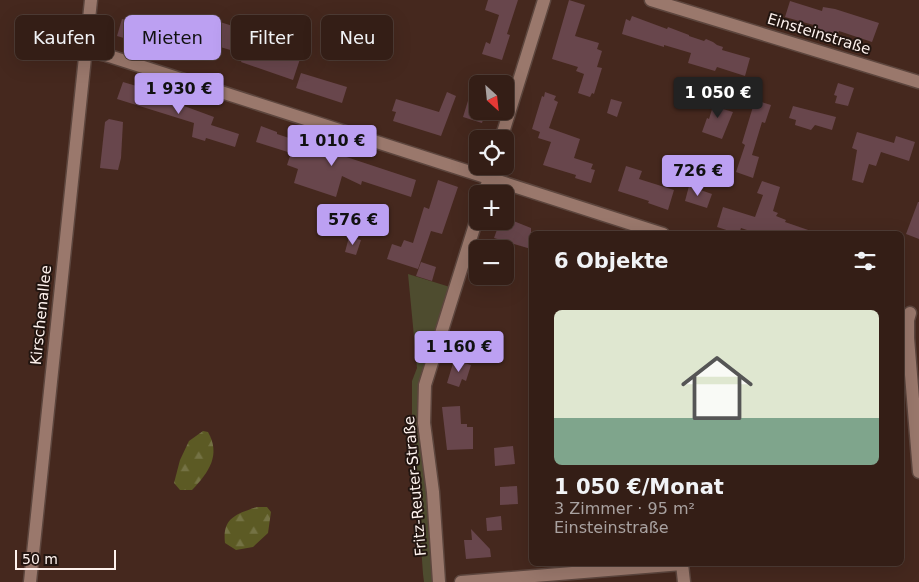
<!DOCTYPE html>
<html lang="de">
<meta charset="utf-8">
<style>
body{margin:0;font-family:"DejaVu Sans",sans-serif;background:#3c271f;color:#f1f3f6;height:100vh;display:flex;flex-direction:column;font-size:19px;white-space:nowrap}
*{box-sizing:border-box;margin:0}
p{font-size:16px;color:#a9a2a1}
.icon{flex:none;width:28px;height:28px;fill:none;stroke:currentColor;stroke-width:2;stroke-linecap:round;stroke-linejoin:round}
.map{position:relative;flex:1;overflow:hidden}
.side{position:absolute;left:529px;top:231px;width:375px;height:335px;display:flex;flex-direction:column;background:#341e16;border-radius:8px;box-shadow:0 5px 20px #0002,0 0 0 1px #4e3c35}
.side>*{flex:none}
.banner{position:absolute;left:15px;top:15px;width:439px;height:45px;display:flex;gap:10px}
.needle{width:32px;rotate:153deg}
.tools{position:absolute;left:469px;top:75px;display:grid;gap:10px}
.tools a{display:grid;place-items:center;width:45px;height:45px;border-radius:8px;background:#341e16;box-shadow:0 5px 20px #0002,0 0 0 1px #4e3c35;font-size:25px}
.scale{position:absolute;left:15px;bottom:12px;width:101px;box-sizing:border-box;padding-left:5px;border:2px solid #fef2ee;border-top:0;font-size:14px;line-height:18px;white-space:nowrap;color:#fef2ee;-webkit-text-stroke:4px #221510;paint-order:stroke}
.price{position:absolute;translate:-50% -42px;padding:0 11px;border-radius:5px;background:#bca0f2;color:#111;font-size:16px;line-height:32px;filter:drop-shadow(0 1px 2px #0008)}
.price::after{content:'';position:absolute;left:50%;top:30px;width:15px;height:11px;margin-left:-8px;background:inherit;clip-path:polygon(0 0,100% 0,50% 100%)}
.price.selected{background:#222;color:#fff}
ul{padding:0;list-style:none}
li{display:grid;align-content:center;gap:10px;height:265px;padding:0 25px}
li+li{border-top:1px solid #4e3c35}
li span{display:grid;place-items:center;height:155px;border-radius:8px;color:#555}
li>.icon{margin-inline-start:auto}
span .icon{width:90px;height:90px;fill:#fffc;stroke-width:1}
li b{font-size:21px}
h2{display:flex;justify-content:space-between;align-items:center;height:60px;padding:0 25px;font-size:21px}
.tag{padding:0 18px;border-radius:8px;background:#341e16;box-shadow:0 5px 20px #0002,0 0 0 1px #4e3c35;font-size:18px;line-height:45px}
.tag.selected{background:#bca0f2;color:#111}
.map>svg:first-child{display:block}
.green{fill:#4e4c2f}
.forest{fill:url(#forest-firs)}
.building{fill:#68464c}
.lines{fill:none;stroke-linecap:round;stroke-linejoin:round}
.minor-casing{stroke:#5d463e;stroke-width:15}
.minor{stroke:#9a786c;stroke-width:12}
.labels{text-anchor:middle;stroke-width:4;stroke-linejoin:round;paint-order:stroke}
.street-label{font-size:15px;fill:#fef2ee;stroke:#221510}
</style>
<div class="map">
<svg width="919" height="582" viewBox="0 0 919 582">
<defs>
<pattern id="forest-firs" width="22" height="20" patternUnits="userSpaceOnUse" patternTransform="scale(1.25)"><rect width="22" height="20" fill="#5c5a24"/><path d="M5 1l3.5 6h-7zM16 11l3.5 6h-7z" fill="#747244"/></pattern>
</defs>
<rect width="100%" height="100%" fill="#45281e"/>
<path class="green" d="M408,274l42,13 -32,109 17,186h-11l-1,-8 -11,-155v-38l5,-13z"/>
<g class="forest">
<path d="M203,431l5,1c13,23 1,40 -16,58h-12l-6,-7 6,-23 9,-19z"/>
<path d="M257,507h10l4,5 -3,21 -15,14 -17,3 -11,-7c-3,-25 11,-29 32,-36z"/>
</g>
<g class="building">
<path d="M488,0h30l-11,34 3,1 -8,25 -20,-6 4,-12 4,2 9,-29 -14,-5z"/>
<path d="M569,0l16,5 -10,31 24,7 -2,6 5,2 -5,16 5,1 -8,26 -2,-1 -2,4 -12,-4 6,-19 -8,-3 2,-4 -26,-8z"/>
<path d="M790,1l32,10 1,-4 12,2 44,14 -7,19 -33,-11 -2,5 -21,-7 1,-3 -32,-9z"/>
<path d="M632,16l35,13 1,-2 21,8v1l15,5 2,-2 7,3 4,3 6,2 -1,3 28,8 -5,18 -28,-9 -2,4 -27,-8 3,-10 -27,-8v2l-42,-13 4,-15 4,2z"/>
<path d="M122,19l21,6 -6,17 -20,-6z"/>
<path d="M217,21l22,7 -4,12 47,17 3,-10 17,6 -9,27 -52,-18 3,-8 -34,-10z"/>
<path d="M174,30l24,8 -6,18 -23,-8z"/>
<path d="M301,73l46,14 -5,16 -46,-15z"/>
<path d="M475,78h3v33l7,2 -3,10 -19,-6z"/>
<path d="M123,82l17,5 -2,5 26,9v-3l12,4v1l38,14 -3,8 28,9 -4,13 -29,-9 -1,3 -13,-4 2,-14 -77,-24z"/>
<path d="M838,83l16,5 -6,18 -13,-3 2,-7 -3,-1z"/>
<path d="M447,92l9,4 -15,40 -48,-15 3,-9 -4,-1 4,-12 43,13z"/>
<path d="M545,92l11,4 -2,4 4,2 -9,26 31,11 -6,19 19,6 -2,5 4,1 -4,13 -16,-5 1,-3 -33,-10 8,-23 -13,-4 2,-6 -8,-3 10,-33 2,1z"/>
<path d="M716,96l10,3 -3,10 10,3 -11,27 -20,-7 5,-14 2,1z"/>
<path d="M611,99l11,3 -5,15 -10,-4z"/>
<path d="M755,100l16,5 -6,18 -3,-1 -10,33 7,2 -6,21 -17,-6 9,-27 -3,-2z"/>
<path d="M793,106l43,11 -4,13 -17,-5 -4,5 -16,-5 1,-5 -7,-2z"/>
<path d="M109,119l14,3 -2,36 -3,12 -18,-2 5,-46z"/>
<path d="M261,126l16,6v2l139,46 -5,17 -49,-16 -1,4 -19,-9 -6,21 -42,-14 4,-14 -11,-4 4,-12 -35,-11z"/>
<path d="M857,132l37,11 2,-7 19,6 -6,19 -28,-9 -5,14 -7,-2 -6,19 -11,-3 5,-30 -5,-2z"/>
<path d="M626,166l16,5 -3,8 35,11 -6,20 -20,-7 1,-2 -31,-10z"/>
<path d="M438,180l20,7 -16,47 -11,-3 -13,38 -31,-10 5,-15 9,3 3,-7 9,3 11,-36 5,2z"/>
<path d="M762,181l18,6 -7,24 5,2 -2,3 10,4 -1,2 29,10v2h-55l-18,-6 -2,6 -22,-7 6,-20 32,10 8,-22 -6,-2z"/>
<path d="M689,186l23,8 -5,14 -22,-7z"/>
<path d="M918,202h1v37l-13,-5z"/>
<path d="M511,220l20,8v21l-37,-11 6,-17z"/>
<path d="M349,237l12,3 -5,15 -11,-3z"/>
<path d="M421,262l15,5 -4,14 -16,-5z"/>
<path d="M454,360l17,5 -5,16 -4,-2 -3,8 -12,-4z"/>
<path d="M460,406l1,18h6v3h6v22l-26,1 -5,-43z"/>
<path d="M513,446l2,18 -20,2 -1,-18z"/>
<path d="M517,486l1,18 -18,1v-18z"/>
<path d="M501,516l1,14 -15,1 -1,-13z"/>
<path d="M471,529l19,20 1,8 -25,2 -2,-19h8z"/>
</g>
<g class="lines">
<defs>
<g id="minor">
<path d="M651,0l268,82"/>
<path d="M87,51l19,4 557,179"/>
<path d="M501,139l43,-139"/>
<path d="M484,194l9,-28"/>
<path d="M910,313l-2,7v18l11,134"/>
<path d="M682,564l2,18"/>
<path d="M30,582l61,-582"/>
<path d="M439,582l-6,-90 -9,-69 1,-38 53,-170"/>
<path d="M461,582l221,-18"/>
</g>
</defs>
<use href="#minor" class="minor-casing"/>
<use href="#minor" class="minor"/>
</g>
<g class="labels">
<g class="street-label">
<text transform="translate(819 34) rotate(17)" y="5">Einsteinstraße</text>
<text transform="translate(41 315) rotate(-84)" y="5">Kirschenallee</text>
<text transform="translate(415 486) rotate(-95)" y="5">Fritz-Reuter-Straße</text>
</g>
</g>
</svg>
<div class="tools">
<a><svg class="needle" viewBox="-14 -14 28 28"><path d="M0-13l5 13h-10z" fill="#e53935"/><path d="M0 13l5-13h-10z" fill="#a9a2a1"/></svg></a>
<a><svg class="icon" aria-label="locate" viewBox="0 0 24 24"><circle cx="12" cy="12" r="6"/><path d="M12 2v4M12 18v4M2 12h4M18 12h4"/></svg></a>
<a>+</a>
<a>−</a>
</div>
<div class="scale">50 m</div>
<b class="price" style="left:179px;top:115px">1 930 €</b>
<b class="price selected" style="left:718px;top:119px">1 050 €</b>
<b class="price" style="left:332px;top:167px">1 010 €</b>
<b class="price" style="left:698px;top:197px">726 €</b>
<b class="price" style="left:353px;top:246px">576 €</b>
<b class="price" style="left:459px;top:373px">1 160 €</b>
<div class="banner">
<a class="tag">Kaufen</a>
<a class="tag selected">Mieten</a>
<a class="tag">Filter</a>
<a class="tag">Neu</a>
</div>
<section class="side">
<h2>6 Objekte<svg class="icon" aria-label="filters" viewBox="0 0 24 24"><path d="M4 7h16M4 17h16"/><circle cx="9" cy="7" r="2"/><circle cx="15" cy="17" r="2"/></svg></h2>
<ul>
<li><span style="background:linear-gradient(#dfe7d0 70%,#7fa58c 0)"><svg class="icon" aria-label="home" viewBox="0 0 24 24"><path d="M3 11l9-7 9 7M6 9v11h12V9"/></svg></span><div><b>1 050 €/Monat</b><p>3 Zimmer · 95 m²</p><p>Einsteinstraße</p></div></li>
</ul>
</section>
</div>
